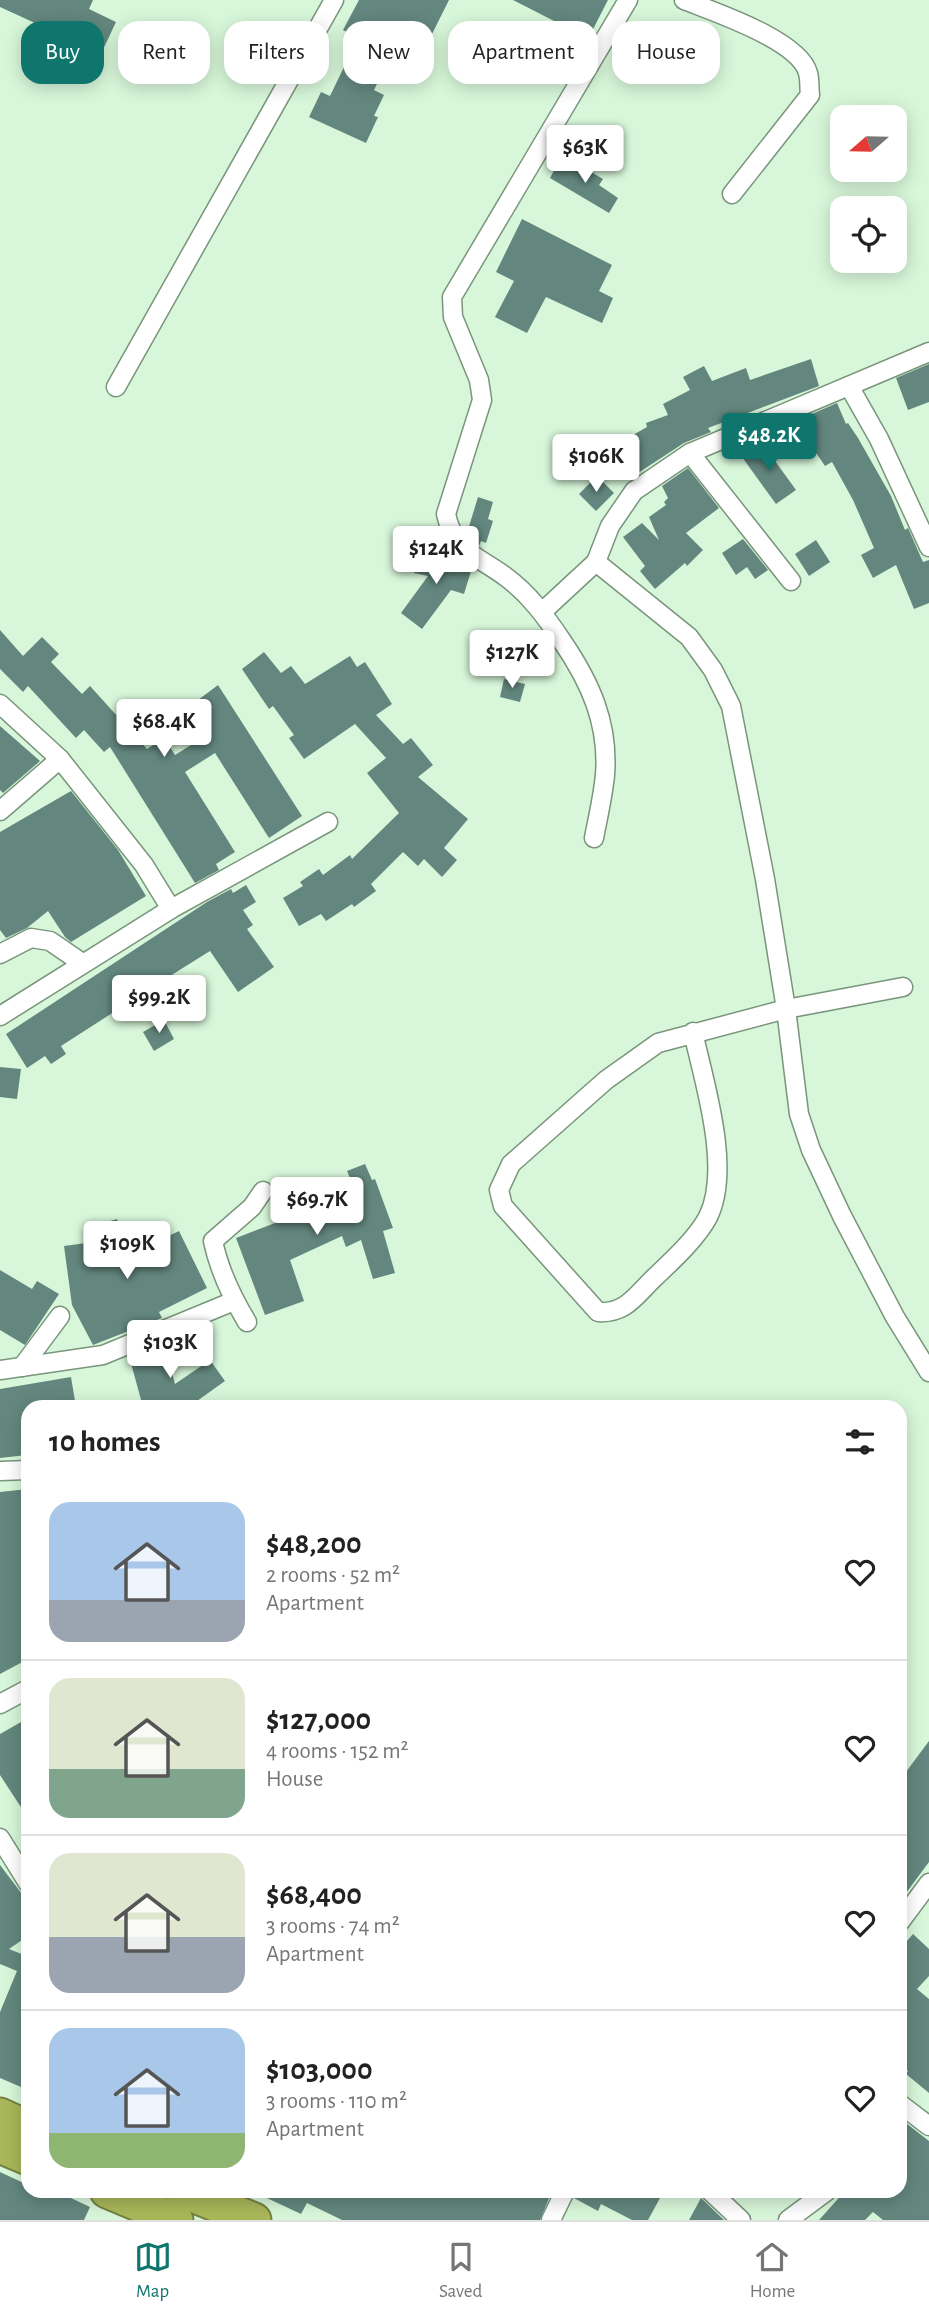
<!DOCTYPE html>
<meta charset="utf-8">
<style>
body{margin:0;font-family:"Alegreya Sans",sans-serif;background:#f2f2f2;color:#222;height:100vh;display:flex;flex-direction:column;font-size:26px;white-space:nowrap}
*{box-sizing:border-box;margin:0}
p{font-size:23px;color:#767676}
.icon{flex:none;width:38px;height:38px;fill:none;stroke:currentColor;stroke-width:2;stroke-linecap:round;stroke-linejoin:round}
.map{position:relative;flex:1;overflow:hidden}
.side{position:absolute;left:21px;top:1400px;width:886px;height:798px;display:flex;flex-direction:column;background:#fff;border-radius:21px;box-shadow:0 4px 18px #0003}
.side>*{flex:none}
.guide{position:absolute;left:21px;top:21px;width:887px;height:63px;display:flex;gap:14px}
.needle{width:46px;rotate:250deg}
.buttons{position:absolute;left:830px;top:105px;display:grid;gap:14px}
.buttons a{display:grid;place-items:center;width:77px;height:77px;border-radius:14px;background:#fff;box-shadow:0 4px 18px #0003;font-size:35px}
.price{position:absolute;translate:-50% -60px;padding:0 16px;border-radius:7px;background:#fff;color:#222;font-size:23px;line-height:46px;filter:drop-shadow(0 2px 4px #0008)}
.price::after{content:'';position:absolute;left:50%;top:42px;width:21px;height:16px;margin-left:-10px;background:inherit;clip-path:polygon(0 0,100% 0,50% 100%)}
.price.current{background:#0f766e;color:#fff}
ul{padding:0;list-style:none}
li{display:flex;align-items:center;gap:21px;height:175px;padding:0 28px}
li+li{border-top:2px solid #e0e0e0}
li span{display:grid;place-items:center;flex:none;width:196px;height:140px;border-radius:21px;color:#555}
li>.icon{margin-inline-start:auto}
span .icon{width:84px;height:84px;fill:#fffc;stroke-width:1}
li b{font-size:30px}
h2{display:flex;justify-content:space-between;align-items:center;height:84px;padding:0 28px;font-size:30px}
.pill{padding:0 24px;border-radius:21px;background:#fff;box-shadow:0 4px 18px #0003;font-size:24px;line-height:63px}
.pill.current{background:#0f766e;color:#fff}
.dock{display:flex;justify-content:space-around;align-items:center;height:98px;border-top:2px solid #e0e0e0;background:#fff;font-size:19px;color:#767676}
.dock a{display:grid;justify-items:center;gap:4px}
.dock .current{color:#0f766e}
.map>svg:first-child{display:block}
.building{fill:#63877e}
.lines{fill:none;stroke-linecap:round;stroke-linejoin:round}
.street-casing{stroke:#79957b;stroke-width:21}
.highway-casing{stroke:#748140;stroke-width:37}
.street{stroke:#fff;stroke-width:18}
.highway{stroke:#a9b759;stroke-width:33}
</style>
<div class="map">
<svg width="929" height="2220" viewBox="0 0 929 2220">
<rect width="100%" height="100%" fill="#d8f7da"/>
<g class="building">
<path d="M0,0h93l-4,9 27,13 -16,34 2,1 -7,17 -43,-19 9,-20 -61,-28z"/>
<path d="M359,0h90l-34,68 -24,-13 -17,35 10,5 -10,21 4,1 -12,26 -57,-26 12,-25 9,4 28,-58 -15,-8z"/>
<path d="M513,0h95l-20,39 -9,-5 -8,15 -19,-10 8,-15z"/>
<path d="M574,162l29,17 -4,6 19,13 -9,15 -59,-35 8,-15 11,6z"/>
<path d="M522,219l90,46 -13,26 14,7 -11,25 -56,-26 -19,36 -32,-16 19,-36 -18,-9z"/>
<path d="M811,359l8,27 -111,42 3,4 -27,11 -52,34 -12,-27 18,-7 -5,-8 14,-8 -1,-4 22,-8 -5,-11 27,-14 -7,-13 21,-11 8,15 34,-13 4,12z"/>
<path d="M929,364v38l-21,8 -12,-32z"/>
<path d="M837,403l9,21 2,-1 10,15 33,58 14,34 3,-2 15,34 6,-2v43l-15,6 -18,-44 -23,13 -12,-23 13,-7 -21,-48 -21,-38 -7,4 -17,-25 7,-3 -10,-21z"/>
<path d="M762,443l34,47 -20,14 -34,-47z"/>
<path d="M688,468l31,40 -33,25 17,17 -16,16 -2,-3 -30,26 -15,-18 5,-5 -22,-29 19,-14 17,17 -10,-23 17,-12 -2,-3 4,-4 -6,-12z"/>
<path d="M597,476l17,17 -18,18 -17,-17z"/>
<path d="M478,497l15,5 -5,17 5,2 -7,22 -5,-2 -2,5 -12,-13z"/>
<path d="M743,539l25,31 -13,9 -8,-12 -11,8 -14,-22z"/>
<path d="M816,540l14,22 -21,14 -14,-22z"/>
<path d="M419,552l39,9 1,-3 13,10 -8,26 -13,-4 -29,39 -21,-16 27,-37 -14,-3z"/>
<path d="M0,630l23,26 19,-19 17,17 -8,8 31,32 8,-8 57,63 17,-11 11,17 29,-18 -3,-5 10,-7 -17,-22 24,-18 84,131 -33,22 -54,-85 -30,19 50,80 -19,12 3,6 -24,13 -85,-136 -6,5 -20,-22 -8,8 -48,-52 -5,6 -23,-23z"/>
<path d="M264,652l17,21 10,-7 14,18 45,-28 7,11 8,-5 27,42 -16,11 27,29 8,-6 22,27 -15,12 50,42 -24,29 13,12 -15,17 -18,-18 -6,7 -15,-14 -32,32 5,7 -22,16 -2,-3 -26,17 -5,-7 -22,12 -16,-28 20,-12 -3,-4 19,-13 4,6 27,-20 2,4 47,-46 -32,-40 19,-15 -31,-34 -51,35 -15,-21 5,-3 -21,-29 -4,3 -27,-40z"/>
<path d="M504,679l21,5 -5,18 -20,-5z"/>
<path d="M0,726l40,35 -37,32 -3,-3z"/>
<path d="M71,791l47,59 28,46 -75,46 -6,-5 -17,-26 -21,17 -21,10 -6,-8v-98z"/>
<path d="M246,885l10,17 -13,8 10,15 -6,4 27,38 -36,25 -28,-41 -72,45 6,9 -22,14 -5,-9 -56,36 5,8 -15,10 -6,-8 -18,12 -21,-34 201,-132 24,-13 2,4z"/>
<path d="M164,1020l10,19 -20,12 -11,-19z"/>
<path d="M0,1067l21,2 -4,30 -17,-2z"/>
<path d="M365,1164l7,16 3,-1 18,49 -10,3 12,42 -22,6 -12,-39 -15,7 -4,-11 -52,24 14,41 -39,14 -29,-77 47,-18 -7,-13 33,-15 1,3 41,-15 -4,-9z"/>
<path d="M117,1219l11,37 51,-25 28,57 -48,24 3,6 -69,27 -21,-40 -8,-59 30,-4 -4,-15z"/>
<path d="M0,1270l32,19 5,-8 22,13 -34,51 -25,-15z"/>
<path d="M164,1342l11,42 35,-24 15,21 -28,20 -20,6h-34l-14,-51z"/>
<path d="M71,1377l5,30h-48v11l-5,1 4,36 -27,3v-69z"/>
<path d="M28,1489v170l-28,15v-182z"/>
<path d="M28,1718v100l-28,-43v-41z"/>
<path d="M929,1741v121l-29,39v-121z"/>
<path d="M0,1865l22,29h6v42l-19,13 15,6 4,-9v144l-28,-12v-66l17,-41 -17,-7z"/>
<path d="M913,1934l16,15v27l-12,13 12,10v94l-23,-19 2,-3 -8,-8v-114z"/>
<path d="M907,2124l22,17v79h-46l-10,-8 -8,8h-46l26,-29h55v-59z"/>
<path d="M0,2172l28,13v6h28l34,16 -6,13h-84z"/>
<path d="M252,2191h300l-12,29h-198l-35,-17 -6,11z"/>
<path d="M576,2191h70l14,7 -12,22h-16l-31,-16 -3,7 -24,-13z"/>
<path d="M701,2198l1,1 22,21h-35z"/>
</g>
<g class="lines">
<defs>
<g id="street">
<path d="M684,0c30,12 115,40 124,73 2,7 1,15 2,22l-78,99"/>
<path d="M849,386l30,53 50,108"/>
<path d="M116,387l218,-387"/>
<path d="M690,453l101,128"/>
<path d="M596,562l14,-36 24,-35 56,-38 239,-101"/>
<path d="M542,612l54,-50 93,75 24,33 18,36 34,173 21,130 13,105 12,36 31,66 53,101 34,55"/>
<path d="M0,704l60,55 84,106 27,44"/>
<path d="M0,811l60,-52"/>
<path d="M594,838c4,-21 9,-42 11,-63 4,-52 -15,-93 -43,-134 -16,-24 -33,-47 -56,-64 -28,-21 -52,-25 -60,-63l36,-114 -3,-20 -26,-63 -1,-20 176,-297"/>
<path d="M0,954l31,-16 19,3 32,22"/>
<path d="M0,1016l171,-107 157,-87"/>
<path d="M693,1032c11,50 39,137 15,185 -11,21 -36,44 -53,60 -19,18 -29,37 -57,35l-95,-106 -4,-16 12,-26 95,-84 52,-37 128,-34 117,-22"/>
<path d="M247,1322c-15,-25 -28,-52 -34,-81l39,-34 11,-16"/>
<path d="M22,1367l38,-51"/>
<path d="M0,1370l103,-15 131,-54"/>
<path d="M0,1471l28,-1"/>
<path d="M0,1704l28,-15"/>
<path d="M0,1838l28,45"/>
<path d="M900,1922l29,-39"/>
<path d="M900,2104l29,22"/>
<path d="M710,2191l31,29"/>
<path d="M551,2220l14,-29"/>
<path d="M788,2220l39,-29"/>
</g>
<g id="highway">
<path d="M0,2115l28,13"/>
<path d="M0,2146l28,12"/>
<path d="M107,2191l69,29"/>
<path d="M183,2191l71,29"/>
</g>
</defs>
<use href="#street" class="street-casing"/>
<use href="#highway" class="highway-casing"/>
<use href="#street" class="street"/>
<use href="#highway" class="highway"/>
</g>
</svg>
<div class="buttons">
<a><svg class="needle" viewBox="-14 -14 28 28"><path d="M0-13l5 13h-10z" fill="#e53935"/><path d="M0 13l5-13h-10z" fill="#767676"/></svg></a>
<a><svg class="icon" aria-label="locate" viewBox="0 0 24 24"><circle cx="12" cy="12" r="6"/><path d="M12 2v4M12 18v4M2 12h4M18 12h4"/></svg></a>
</div>
<b class="price" style="left:585px;top:185px">$63K</b>
<b class="price current" style="left:769px;top:473px">$48.2K</b>
<b class="price" style="left:596px;top:494px">$106K</b>
<b class="price" style="left:436px;top:586px">$124K</b>
<b class="price" style="left:512px;top:690px">$127K</b>
<b class="price" style="left:164px;top:759px">$68.4K</b>
<b class="price" style="left:159px;top:1035px">$99.2K</b>
<b class="price" style="left:317px;top:1237px">$69.7K</b>
<b class="price" style="left:127px;top:1281px">$109K</b>
<b class="price" style="left:170px;top:1380px">$103K</b>
<div class="guide">
<a class="pill current">Buy</a>
<a class="pill">Rent</a>
<a class="pill">Filters</a>
<a class="pill">New</a>
<a class="pill">Apartment</a>
<a class="pill">House</a>
</div>
<section class="side">
<h2>10 homes<svg class="icon" aria-label="filters" viewBox="0 0 24 24"><path d="M4 7h16M4 17h16"/><circle cx="9" cy="7" r="2"/><circle cx="15" cy="17" r="2"/></svg></h2>
<ul>
<li><span style="background:linear-gradient(#a9c7e8 70%,#9aa5b1 0)"><svg class="icon" aria-label="home" viewBox="0 0 24 24"><path d="M3 11l9-7 9 7M6 9v11h12V9"/></svg></span><div><b>$48,200</b><p>2 rooms · 52 m²</p><p>Apartment</p></div><svg class="icon" aria-label="heart" viewBox="0 0 24 24"><path d="M12 20l-8-8c-3-5 5-10 8-4 3-6 11-1 8 4z"/></svg></li>
<li><span style="background:linear-gradient(#dfe7d0 65%,#7fa58c 0)"><svg class="icon" aria-label="home" viewBox="0 0 24 24"><path d="M3 11l9-7 9 7M6 9v11h12V9"/></svg></span><div><b>$127,000</b><p>4 rooms · 152 m²</p><p>House</p></div><svg class="icon" aria-label="heart" viewBox="0 0 24 24"><path d="M12 20l-8-8c-3-5 5-10 8-4 3-6 11-1 8 4z"/></svg></li>
<li><span style="background:linear-gradient(#dfe7d0 60%,#9aa5b1 0)"><svg class="icon" aria-label="home" viewBox="0 0 24 24"><path d="M3 11l9-7 9 7M6 9v11h12V9"/></svg></span><div><b>$68,400</b><p>3 rooms · 74 m²</p><p>Apartment</p></div><svg class="icon" aria-label="heart" viewBox="0 0 24 24"><path d="M12 20l-8-8c-3-5 5-10 8-4 3-6 11-1 8 4z"/></svg></li>
<li><span style="background:linear-gradient(#a9c7e8 75%,#8fb573 0)"><svg class="icon" aria-label="home" viewBox="0 0 24 24"><path d="M3 11l9-7 9 7M6 9v11h12V9"/></svg></span><div><b>$103,000</b><p>3 rooms · 110 m²</p><p>Apartment</p></div><svg class="icon" aria-label="heart" viewBox="0 0 24 24"><path d="M12 20l-8-8c-3-5 5-10 8-4 3-6 11-1 8 4z"/></svg></li>
</ul>
</section>
</div>
<nav class="dock">
<a class="current"><svg class="icon" aria-label="map" viewBox="0 0 24 24"><path d="M3 6l6-2 6 2 6-2v14l-6 2-6-2-6 2zM9 4v14M15 6v14"/></svg>Map</a>
<a><svg class="icon" aria-label="saved" viewBox="0 0 24 24"><path d="M7 4h10v16l-5-4-5 4z"/></svg>Saved</a>
<a><svg class="icon" aria-label="home" viewBox="0 0 24 24"><path d="M3 11l9-7 9 7M6 9v11h12V9"/></svg>Home</a>
</nav>
